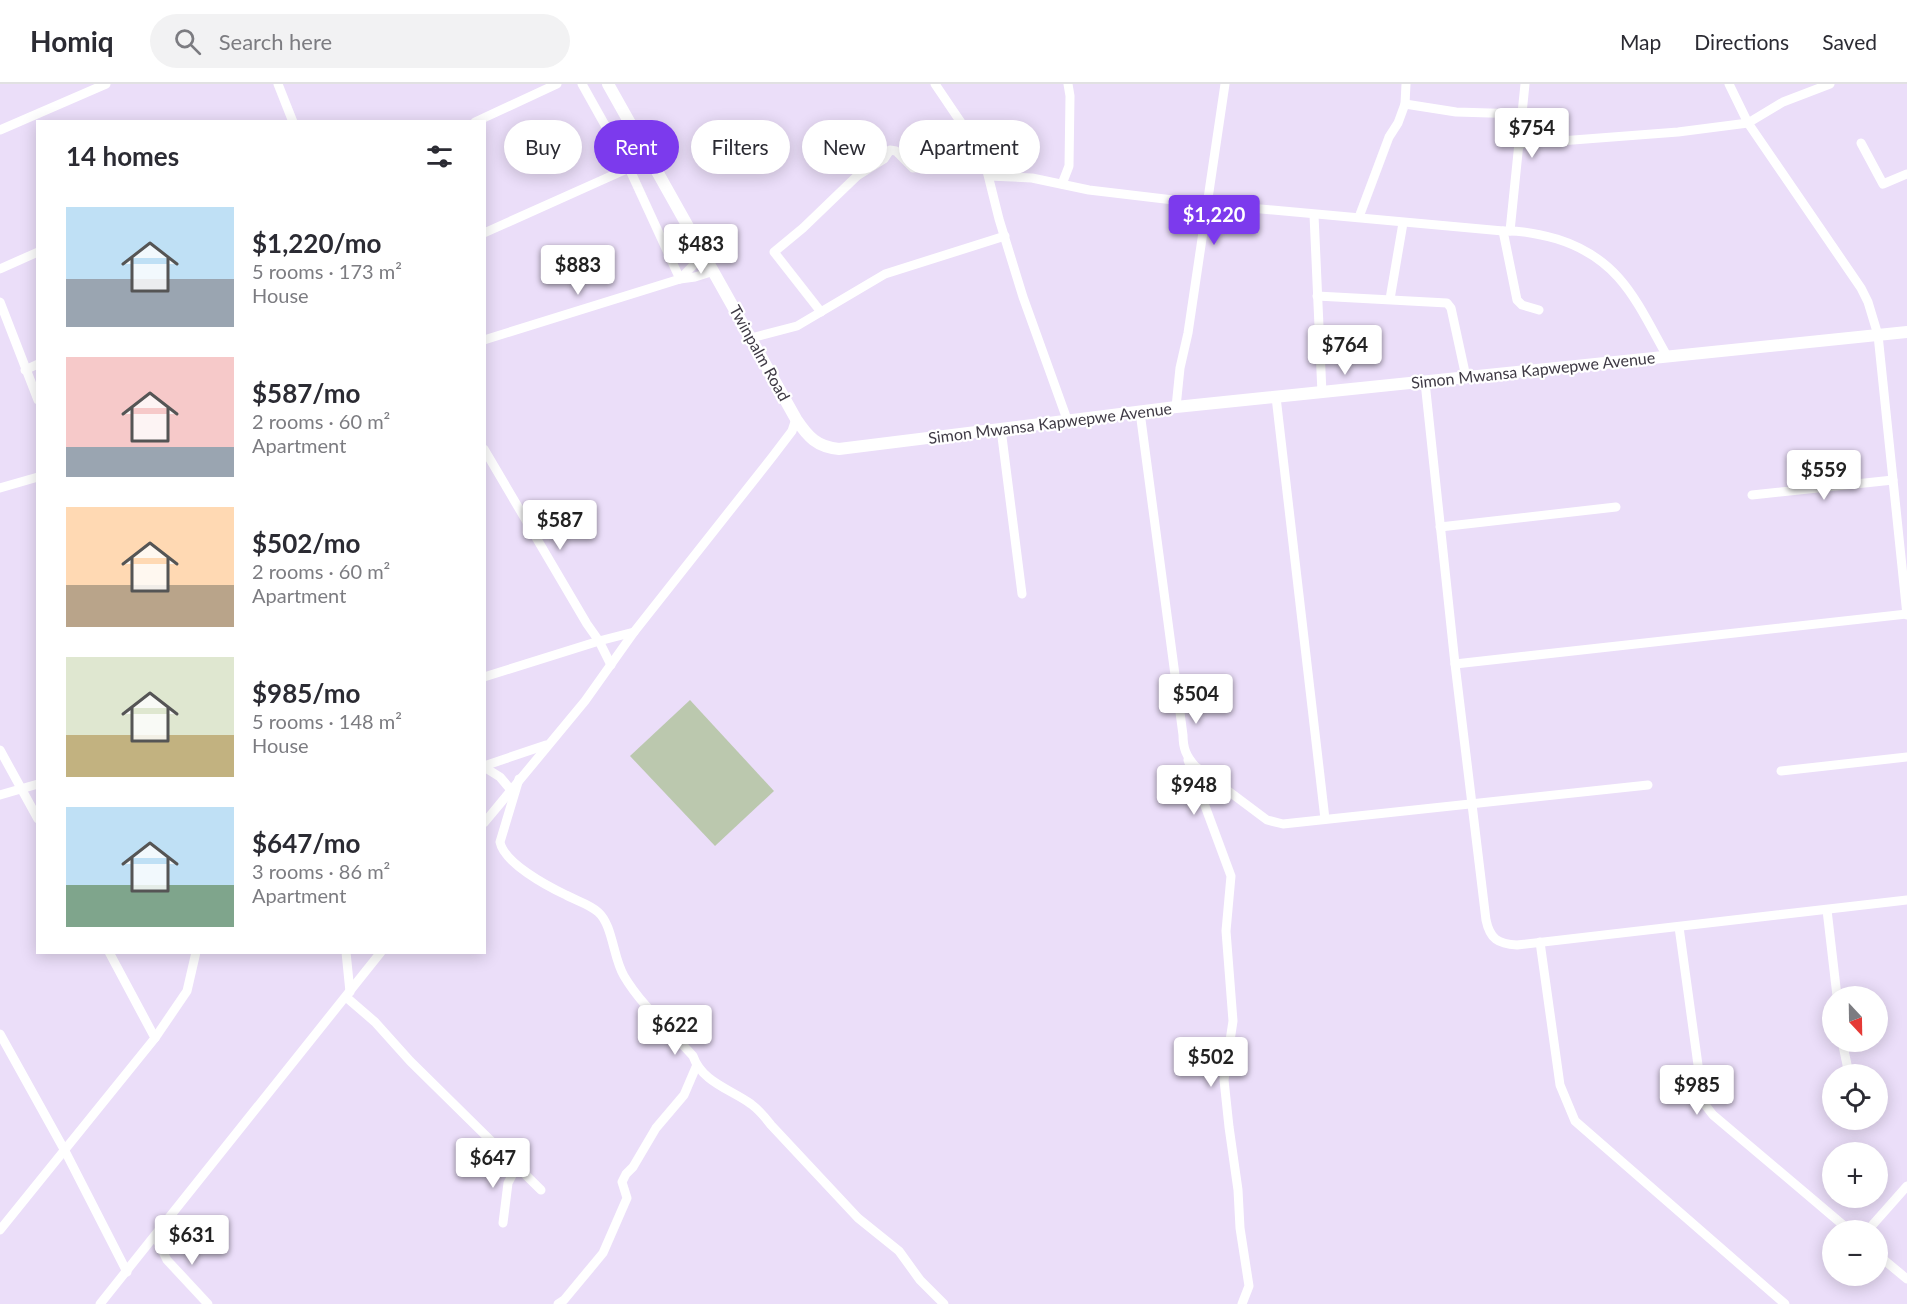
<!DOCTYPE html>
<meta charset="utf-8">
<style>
body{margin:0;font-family:Lato,sans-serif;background:#f2f2f3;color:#2b2b33;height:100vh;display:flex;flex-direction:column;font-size:22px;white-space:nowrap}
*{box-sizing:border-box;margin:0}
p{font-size:20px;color:#7c7c81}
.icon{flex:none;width:33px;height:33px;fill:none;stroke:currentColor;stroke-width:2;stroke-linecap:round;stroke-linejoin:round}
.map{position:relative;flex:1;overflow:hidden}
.details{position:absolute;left:36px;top:36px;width:450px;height:834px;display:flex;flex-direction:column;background:#fff;border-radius:0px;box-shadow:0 3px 15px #0003}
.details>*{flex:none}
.guide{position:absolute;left:504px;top:36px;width:570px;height:54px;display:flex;gap:12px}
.needle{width:39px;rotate:158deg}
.tools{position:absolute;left:1822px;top:902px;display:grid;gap:12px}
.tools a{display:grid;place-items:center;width:66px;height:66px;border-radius:50%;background:#fff;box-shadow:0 3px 15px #0003;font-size:30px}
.price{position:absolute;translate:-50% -51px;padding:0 14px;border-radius:6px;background:#fff;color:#222;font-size:20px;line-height:39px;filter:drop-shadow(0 2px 3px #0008)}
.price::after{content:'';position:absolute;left:50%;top:36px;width:18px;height:14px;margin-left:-9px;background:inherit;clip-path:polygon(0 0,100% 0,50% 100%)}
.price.active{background:#7c3aed;color:#fff}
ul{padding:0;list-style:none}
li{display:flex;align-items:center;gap:18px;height:150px;padding:0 30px}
li span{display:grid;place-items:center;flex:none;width:168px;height:120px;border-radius:0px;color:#555}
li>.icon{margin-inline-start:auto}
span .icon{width:72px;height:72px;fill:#fffc;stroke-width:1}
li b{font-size:26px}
h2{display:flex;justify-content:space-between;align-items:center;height:72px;padding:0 30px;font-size:26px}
.pill{padding:0 21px;border-radius:27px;background:#fff;box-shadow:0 3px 15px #0003;font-size:21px;line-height:54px}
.pill.active{background:#7c3aed;color:#fff}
header{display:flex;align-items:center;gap:36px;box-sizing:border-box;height:84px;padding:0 30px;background:#fff;border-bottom:2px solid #e1e1e2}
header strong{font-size:28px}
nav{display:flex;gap:33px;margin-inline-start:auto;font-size:21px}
.search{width:420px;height:54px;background:#f2f2f3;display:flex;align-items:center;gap:15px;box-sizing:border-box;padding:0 21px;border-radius:33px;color:#7c7c81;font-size:22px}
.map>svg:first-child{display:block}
.green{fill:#bbc8ae}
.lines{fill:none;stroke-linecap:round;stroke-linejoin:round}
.minor{stroke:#fff;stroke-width:9}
.major{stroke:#fff;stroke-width:12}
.labels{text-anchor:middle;stroke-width:4.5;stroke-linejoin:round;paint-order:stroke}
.street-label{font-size:16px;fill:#3f3a45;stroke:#fff}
</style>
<header>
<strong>Homiq</strong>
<div class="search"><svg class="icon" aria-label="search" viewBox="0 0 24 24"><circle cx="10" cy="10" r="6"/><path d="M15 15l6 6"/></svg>Search here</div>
<nav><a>Map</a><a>Directions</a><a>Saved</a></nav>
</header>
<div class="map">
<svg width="1907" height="1220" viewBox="0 0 1907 1220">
<rect width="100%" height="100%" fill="#ebdef9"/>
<path class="green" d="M690,616l84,91 -59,55 -85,-90z"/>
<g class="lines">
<g class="minor">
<path d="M278,0l15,38"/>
<path d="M582,0l47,84 51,111"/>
<path d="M935,0l48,71 16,64 24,78 45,125"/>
<path d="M1729,0l19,39 113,165 7,14 10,33 29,280"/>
<path d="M1405,20l51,8 67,2"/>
<path d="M475,38l82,-38"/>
<path d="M0,46l106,-46"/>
<path d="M1861,59l22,41 24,-10"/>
<path d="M1520,60l158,-12 70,-9 35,-21 47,-18"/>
<path d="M989,92l43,2 57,12 118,14 296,27c19,-1 36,3 54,8 64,20 80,64 110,117"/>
<path d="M1062,100l7,-18 1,-70 -2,-12"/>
<path d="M1314,131l8,178"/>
<path d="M1359,133l30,-80 9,-14 7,-19 1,-20"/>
<path d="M1503,147l14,69 5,5 17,5"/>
<path d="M1510,147l15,-147"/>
<path d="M484,149l145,-65"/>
<path d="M0,185l38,-17"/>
<path d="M680,195l24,-25"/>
<path d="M1317,212l130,7 4,5 15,69"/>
<path d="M1390,215l13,-76"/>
<path d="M0,218l38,98"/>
<path d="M821,228l-47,-60 29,-24 54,-52 27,-17 6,-9 6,1 17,17 73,-4"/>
<path d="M751,254l46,-12 88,-52 120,-38"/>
<path d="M484,256l196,-61 15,-2 19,-6"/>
<path d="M25,286l13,-6"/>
<path d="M1425,298l30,282 31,256c4,19 12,24 31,25l390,-45"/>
<path d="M1276,313l49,422"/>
<path d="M1176,323l4,-39 8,-35 37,-249"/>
<path d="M1140,328l43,323c0,13 3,21 12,31l72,54 16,4 365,-39"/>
<path d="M1001,345l21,165"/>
<path d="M484,365l103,175 12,17 12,24"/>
<path d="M0,404l38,-11"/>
<path d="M1752,411l141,-15"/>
<path d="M1440,443l176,-20"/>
<path d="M1455,580l452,-50"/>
<path d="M484,593l115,-36 35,-9"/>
<path d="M0,666l38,69"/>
<path d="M1188,676l43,116 -5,55 7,90 -9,59 5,47 9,63 2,38 9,58 -7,18"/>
<path d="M484,682l62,-21"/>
<path d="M484,683l16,10 11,13"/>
<path d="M1781,687l126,-14"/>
<path d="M519,695l-19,63c4,21 47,44 66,53 11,6 23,9 32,17 15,13 15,46 26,64 17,29 46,54 69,80 9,26 37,33 58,48 8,6 14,13 20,21l87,93 41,33 21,29 24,24"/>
<path d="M0,711l38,-11"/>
<path d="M484,739l101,-122 49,-69 139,-176 19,-25 4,-12"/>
<path d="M1827,826l10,86"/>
<path d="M1679,843l23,167 4,12 7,9 136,115"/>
<path d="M1540,858l20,143 15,36 210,183"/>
<path d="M346,868l4,40"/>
<path d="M346,913l29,25 35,39 131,129"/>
<path d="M0,950l65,117 62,121"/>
<path d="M155,954l32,-47 9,-39"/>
<path d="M1842,957l7,33"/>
<path d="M503,1139l5,-40 9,-17"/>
<path d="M0,1146l155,-192 -46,-86"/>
<path d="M1868,1146l39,-44"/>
<path d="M155,1152l12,24 41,44"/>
<path d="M1878,1171l29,24"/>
<path d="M100,1220l281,-352"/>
<path d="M558,1220l6,-4 39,-47 24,-55 -5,-16 4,-8 7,-7 23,-39 28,-33 12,-28"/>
</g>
<path class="major" d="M608,0l188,335c12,18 21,28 43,30l337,-42 731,-75"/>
</g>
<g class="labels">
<g class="street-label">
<text transform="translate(760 269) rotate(61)" y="6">Twinpalm Road</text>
<text transform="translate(1533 286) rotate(-6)" y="6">Simon Mwansa Kapwepwe Avenue</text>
<text transform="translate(1050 339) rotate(-7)" y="6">Simon Mwansa Kapwepwe Avenue</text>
</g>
</g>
</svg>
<div class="tools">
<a><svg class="needle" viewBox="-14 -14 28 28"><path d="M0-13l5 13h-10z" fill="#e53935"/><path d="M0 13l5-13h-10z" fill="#7c7c81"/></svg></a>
<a><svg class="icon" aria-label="locate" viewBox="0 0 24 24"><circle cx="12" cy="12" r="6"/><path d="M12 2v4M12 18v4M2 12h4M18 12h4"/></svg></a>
<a>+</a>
<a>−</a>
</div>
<b class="price" style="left:1532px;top:75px">$754</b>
<b class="price active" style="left:1214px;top:162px">$1,220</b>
<b class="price" style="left:701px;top:191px">$483</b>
<b class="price" style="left:578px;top:212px">$883</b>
<b class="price" style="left:1345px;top:292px">$764</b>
<b class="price" style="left:1824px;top:417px">$559</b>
<b class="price" style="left:560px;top:467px">$587</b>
<b class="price" style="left:1196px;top:641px">$504</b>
<b class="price" style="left:1194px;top:732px">$948</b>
<b class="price" style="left:675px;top:972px">$622</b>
<b class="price" style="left:1211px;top:1004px">$502</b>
<b class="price" style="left:1697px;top:1032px">$985</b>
<b class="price" style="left:493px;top:1105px">$647</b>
<b class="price" style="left:192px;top:1182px">$631</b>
<div class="guide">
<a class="pill">Buy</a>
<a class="pill active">Rent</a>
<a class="pill">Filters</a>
<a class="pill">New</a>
<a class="pill">Apartment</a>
</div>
<section class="details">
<h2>14 homes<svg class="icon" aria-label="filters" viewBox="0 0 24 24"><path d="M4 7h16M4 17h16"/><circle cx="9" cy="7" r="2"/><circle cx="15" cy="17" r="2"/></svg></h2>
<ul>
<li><span style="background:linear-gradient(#bfe0f5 60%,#9aa5b1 0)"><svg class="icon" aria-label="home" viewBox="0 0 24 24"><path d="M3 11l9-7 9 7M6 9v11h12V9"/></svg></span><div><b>$1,220/mo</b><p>5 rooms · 173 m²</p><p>House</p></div></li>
<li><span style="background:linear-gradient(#f6c9c9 75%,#9aa5b1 0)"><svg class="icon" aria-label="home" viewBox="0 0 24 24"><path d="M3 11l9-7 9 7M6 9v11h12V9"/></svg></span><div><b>$587/mo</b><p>2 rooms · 60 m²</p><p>Apartment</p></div></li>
<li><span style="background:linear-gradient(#ffd9b3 65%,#b9a48a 0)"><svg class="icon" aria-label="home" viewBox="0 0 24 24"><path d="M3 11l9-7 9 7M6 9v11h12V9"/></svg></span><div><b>$502/mo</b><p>2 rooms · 60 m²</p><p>Apartment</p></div></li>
<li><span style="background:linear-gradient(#dfe7d0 65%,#c2b280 0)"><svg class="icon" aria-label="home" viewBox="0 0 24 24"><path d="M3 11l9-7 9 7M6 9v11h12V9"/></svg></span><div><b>$985/mo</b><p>5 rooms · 148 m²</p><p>House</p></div></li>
<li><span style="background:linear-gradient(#bfe0f5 65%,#7fa58c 0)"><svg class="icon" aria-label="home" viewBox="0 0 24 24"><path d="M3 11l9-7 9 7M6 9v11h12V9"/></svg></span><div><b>$647/mo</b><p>3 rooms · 86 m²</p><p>Apartment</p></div></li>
</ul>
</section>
</div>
